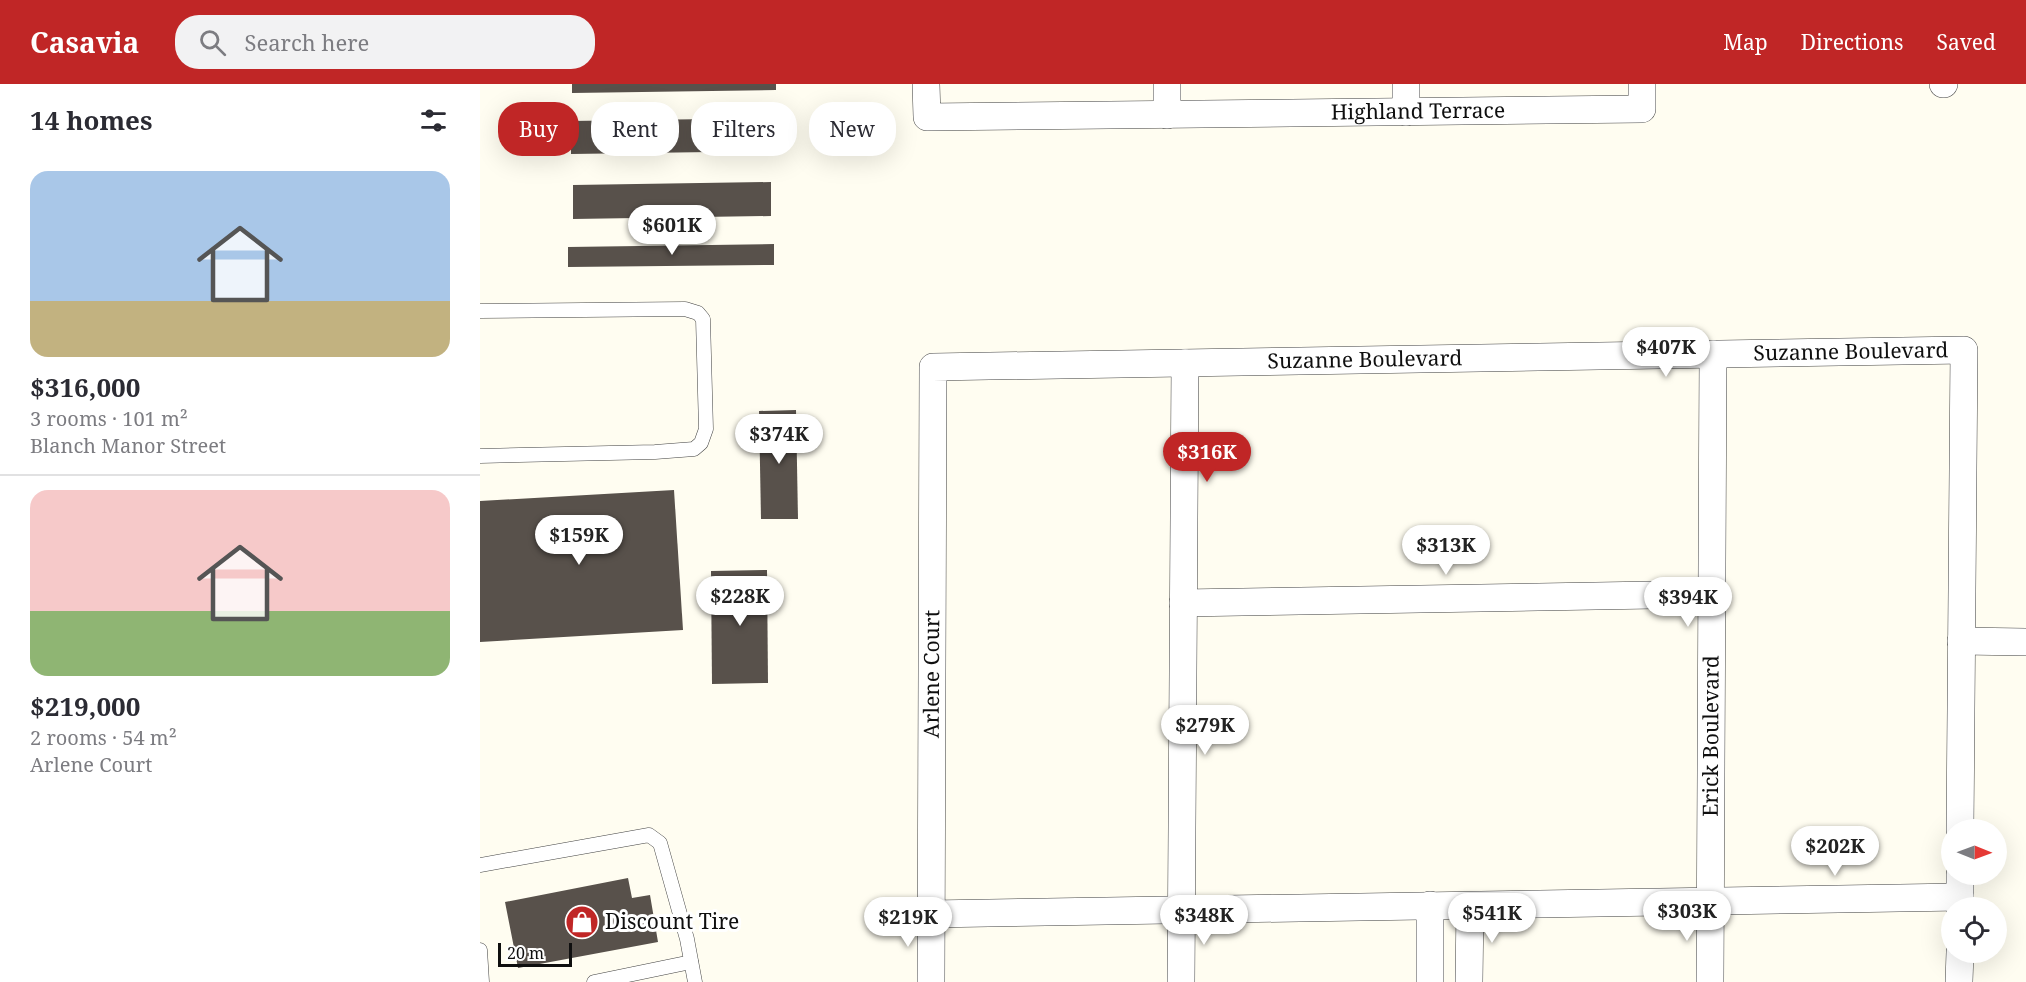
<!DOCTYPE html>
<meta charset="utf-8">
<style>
body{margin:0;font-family:"Noto Serif",serif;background:#f2f2f3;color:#2b2b33;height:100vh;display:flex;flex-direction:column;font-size:22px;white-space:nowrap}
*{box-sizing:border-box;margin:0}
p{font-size:20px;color:#7c7c81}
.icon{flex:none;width:33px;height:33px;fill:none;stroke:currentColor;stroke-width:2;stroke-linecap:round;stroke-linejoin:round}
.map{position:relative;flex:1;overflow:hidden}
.drawer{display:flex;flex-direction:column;background:#fff;width:480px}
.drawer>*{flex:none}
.top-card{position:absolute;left:18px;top:18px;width:570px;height:54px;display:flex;gap:12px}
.needle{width:39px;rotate:91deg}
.buttons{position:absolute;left:1461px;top:735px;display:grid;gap:12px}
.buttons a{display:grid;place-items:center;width:66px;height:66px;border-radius:50%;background:#fff;box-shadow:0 6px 24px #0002;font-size:30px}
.scale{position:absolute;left:18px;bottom:15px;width:74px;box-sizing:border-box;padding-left:6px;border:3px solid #0f0f0f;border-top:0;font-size:16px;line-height:21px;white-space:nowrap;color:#0f0f0f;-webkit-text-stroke:4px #fff;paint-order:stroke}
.price{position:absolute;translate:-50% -51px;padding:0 14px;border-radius:21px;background:#fff;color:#222;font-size:20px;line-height:39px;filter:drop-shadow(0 2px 3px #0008)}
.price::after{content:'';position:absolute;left:50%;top:36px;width:18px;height:14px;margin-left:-9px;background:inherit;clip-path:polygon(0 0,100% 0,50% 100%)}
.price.selected{background:#c02626;color:#fff}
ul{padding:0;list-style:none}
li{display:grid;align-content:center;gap:12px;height:318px;padding:0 30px}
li+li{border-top:2px solid #e1e1e2}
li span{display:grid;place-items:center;height:186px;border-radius:18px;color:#555}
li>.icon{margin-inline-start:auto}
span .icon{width:108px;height:108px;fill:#fffc;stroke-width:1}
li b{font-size:26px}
h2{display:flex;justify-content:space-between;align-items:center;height:72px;padding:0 30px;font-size:26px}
.chip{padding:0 21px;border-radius:24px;background:#fff;box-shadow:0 6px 24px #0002;font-size:21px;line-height:54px}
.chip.selected{background:#c02626;color:#fff}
header{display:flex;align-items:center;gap:36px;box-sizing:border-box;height:84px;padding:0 30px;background:#c02626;color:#fff}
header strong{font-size:28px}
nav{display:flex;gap:33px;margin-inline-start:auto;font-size:21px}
.search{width:420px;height:54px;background:#f2f2f3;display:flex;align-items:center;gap:15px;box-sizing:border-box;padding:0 21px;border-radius:24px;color:#7c7c81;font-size:22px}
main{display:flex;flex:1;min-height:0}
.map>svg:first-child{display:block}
.building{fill:#58514b}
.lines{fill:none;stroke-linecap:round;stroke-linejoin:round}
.lane-casing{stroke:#424242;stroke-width:15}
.street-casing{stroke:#424242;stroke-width:28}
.lane{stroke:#fff;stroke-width:14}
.street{stroke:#fff;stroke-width:27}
.labels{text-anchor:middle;stroke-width:6;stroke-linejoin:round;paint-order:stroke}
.street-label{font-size:21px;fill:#0f0f0f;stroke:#fff}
.poi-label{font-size:21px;fill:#0f0f0f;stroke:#fff;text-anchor:start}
</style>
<header>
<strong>Casavia</strong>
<div class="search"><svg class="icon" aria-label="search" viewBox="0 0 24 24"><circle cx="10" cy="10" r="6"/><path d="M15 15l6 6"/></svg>Search here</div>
<nav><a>Map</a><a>Directions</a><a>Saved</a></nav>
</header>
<main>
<section class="drawer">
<h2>14 homes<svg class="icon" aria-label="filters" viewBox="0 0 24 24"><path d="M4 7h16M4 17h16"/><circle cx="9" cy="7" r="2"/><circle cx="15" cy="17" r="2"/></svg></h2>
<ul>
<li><span style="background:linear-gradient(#a9c7e8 70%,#c2b280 0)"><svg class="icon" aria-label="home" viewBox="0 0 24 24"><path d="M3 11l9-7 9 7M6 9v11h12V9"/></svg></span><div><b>$316,000</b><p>3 rooms · 101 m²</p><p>Blanch Manor Street</p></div></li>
<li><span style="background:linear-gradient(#f6c9c9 65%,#8fb573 0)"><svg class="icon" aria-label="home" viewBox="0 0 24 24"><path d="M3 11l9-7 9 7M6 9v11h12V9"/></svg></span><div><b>$219,000</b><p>2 rooms · 54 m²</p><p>Arlene Court</p></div></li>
</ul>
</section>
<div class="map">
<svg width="1546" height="898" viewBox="0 0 1546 898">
<rect width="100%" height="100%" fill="#fffdf1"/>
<g class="building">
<path d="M92,0h204v6l-204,3z"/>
<path d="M293,34v33l-202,3v-33z"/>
<path d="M291,98v34l-198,3v-34z"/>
<path d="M294,160v21l-206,2v-20z"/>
<path d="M316,326l2,109h-37l-2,-108z"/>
<path d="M194,406l9,140 -203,12v-141z"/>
<path d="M287,486l1,113 -56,1 -1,-113z"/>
<path d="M148,794l4,20 18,-3 8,47 -140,26 -13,-66z"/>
</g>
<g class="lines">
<defs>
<g id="lane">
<path d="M0,227l205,-2 13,4 5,6 3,110 -5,14 -7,6 -39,3 -175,4"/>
<path d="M0,781l169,-30 11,8 27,96 8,43"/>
<path d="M0,866l2,32"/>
<path d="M114,898l97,-20"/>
</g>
<g id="street">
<path id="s1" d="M446,0l1,33 715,-8v-25"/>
<path d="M687,0v31"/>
<path d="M926,0v28"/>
<path d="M1463,0h1"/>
<path d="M703,519l527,-9"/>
<path d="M1481,557l65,1"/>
<path d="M1480,824v-34"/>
<path d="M451,830l1029,-17"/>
<path id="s2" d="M451,898l2,-615 1031,-17 -4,480"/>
<path d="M701,898l4,-619"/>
<path d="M950,898v-77"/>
<path d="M989,898l1,-76"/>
<path id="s3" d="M1230,898l3,-628"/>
<path d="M1479,898l1,-30"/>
</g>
</defs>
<use href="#lane" class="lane-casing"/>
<use href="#street" class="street-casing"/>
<use href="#lane" class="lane"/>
<use href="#street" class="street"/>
</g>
<defs>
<symbol id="shop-disc" viewBox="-11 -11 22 22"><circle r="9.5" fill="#c02626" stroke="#fff"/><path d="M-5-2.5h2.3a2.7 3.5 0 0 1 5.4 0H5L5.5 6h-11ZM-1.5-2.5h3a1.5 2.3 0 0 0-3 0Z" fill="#fff"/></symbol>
</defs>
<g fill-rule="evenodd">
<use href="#shop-disc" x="83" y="819" width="38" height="38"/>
</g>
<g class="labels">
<g class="street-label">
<text dy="7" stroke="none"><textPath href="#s1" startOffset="524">Highland Terrace</textPath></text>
<text dy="7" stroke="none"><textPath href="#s2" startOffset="1533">Suzanne Boulevard</textPath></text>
<text dy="7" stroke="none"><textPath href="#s2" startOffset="1047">Suzanne Boulevard</textPath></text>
<text dy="7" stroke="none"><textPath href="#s2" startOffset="308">Arlene Court</textPath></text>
<text dy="7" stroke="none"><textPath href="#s3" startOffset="246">Erick Boulevard</textPath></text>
</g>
<g class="poi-label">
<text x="125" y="845">Discount Tire</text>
</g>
</g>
</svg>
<div class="buttons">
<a><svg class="needle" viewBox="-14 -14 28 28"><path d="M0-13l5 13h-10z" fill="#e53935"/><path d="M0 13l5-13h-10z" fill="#7c7c81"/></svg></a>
<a><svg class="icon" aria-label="locate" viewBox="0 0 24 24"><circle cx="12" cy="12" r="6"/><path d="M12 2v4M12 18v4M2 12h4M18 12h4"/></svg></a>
</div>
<div class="scale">20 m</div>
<b class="price" style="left:192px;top:172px">$601K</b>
<b class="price" style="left:1186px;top:294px">$407K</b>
<b class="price" style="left:299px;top:381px">$374K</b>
<b class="price selected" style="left:727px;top:399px">$316K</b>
<b class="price" style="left:99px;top:482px">$159K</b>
<b class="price" style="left:966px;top:492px">$313K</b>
<b class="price" style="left:260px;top:543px">$228K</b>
<b class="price" style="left:1208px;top:544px">$394K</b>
<b class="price" style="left:725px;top:672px">$279K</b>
<b class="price" style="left:1355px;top:793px">$202K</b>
<b class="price" style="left:1207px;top:858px">$303K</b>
<b class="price" style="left:1012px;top:860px">$541K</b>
<b class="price" style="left:724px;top:862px">$348K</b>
<b class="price" style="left:428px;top:864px">$219K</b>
<div class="top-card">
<a class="chip selected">Buy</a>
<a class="chip">Rent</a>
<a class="chip">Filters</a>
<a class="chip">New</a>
</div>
</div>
</main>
